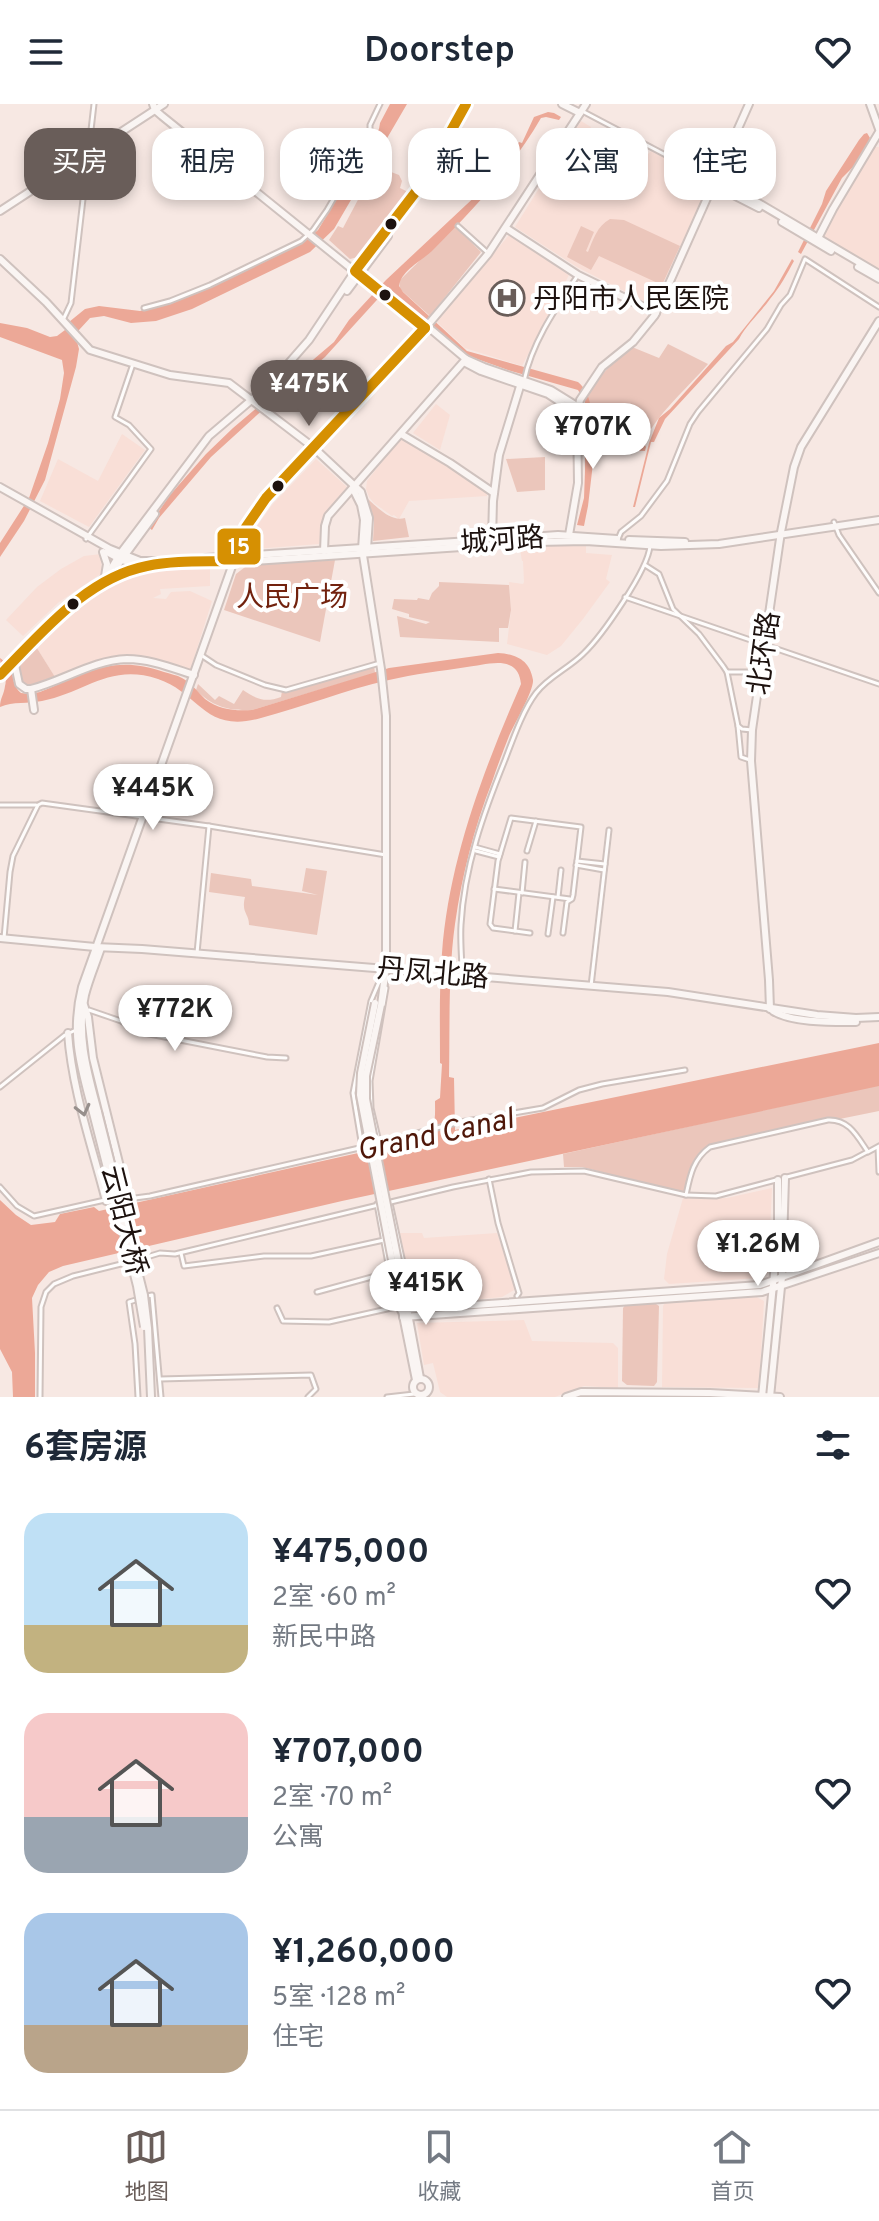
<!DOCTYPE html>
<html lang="zh">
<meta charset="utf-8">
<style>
body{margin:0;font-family:Overpass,"Noto Sans SC",sans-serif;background:#f6f6f7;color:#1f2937;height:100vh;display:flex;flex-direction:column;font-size:30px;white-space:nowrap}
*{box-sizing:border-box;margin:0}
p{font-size:26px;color:#747a83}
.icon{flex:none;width:44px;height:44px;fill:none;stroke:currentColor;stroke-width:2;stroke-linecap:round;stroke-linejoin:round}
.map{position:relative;height:1293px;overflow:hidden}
.drawer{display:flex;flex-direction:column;background:#fff;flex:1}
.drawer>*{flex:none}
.banner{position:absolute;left:24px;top:24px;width:832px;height:72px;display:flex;gap:16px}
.price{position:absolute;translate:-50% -68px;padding:0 18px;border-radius:28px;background:#fff;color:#222;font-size:26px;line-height:52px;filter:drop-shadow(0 2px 4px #0008)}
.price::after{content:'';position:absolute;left:50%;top:48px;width:24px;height:18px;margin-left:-12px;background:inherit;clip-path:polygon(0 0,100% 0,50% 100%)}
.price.on{background:#695d59;color:#fff}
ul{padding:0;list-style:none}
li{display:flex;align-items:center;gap:24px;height:200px;padding:0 24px}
li span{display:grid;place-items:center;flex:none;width:224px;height:160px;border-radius:24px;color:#555}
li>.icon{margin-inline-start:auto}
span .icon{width:96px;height:96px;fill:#fffc;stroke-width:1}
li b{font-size:34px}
h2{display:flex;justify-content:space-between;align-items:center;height:96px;padding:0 24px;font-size:34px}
.tag{padding:0 28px;border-radius:24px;background:#fff;box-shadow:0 4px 12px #0003;font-size:28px;line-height:72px}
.tag.on{background:#695d59;color:#fff}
header{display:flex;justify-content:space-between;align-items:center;height:104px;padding:0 24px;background:#fff;font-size:36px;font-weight:600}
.menu{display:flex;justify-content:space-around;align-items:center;height:112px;border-top:2px solid #e0e1e3;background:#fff;font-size:22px;color:#747a83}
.menu a{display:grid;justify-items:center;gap:4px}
.menu .on{color:#695d59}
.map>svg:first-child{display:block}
.built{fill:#f9dfd7}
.green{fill:#ebc6bb}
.water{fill:#eca897}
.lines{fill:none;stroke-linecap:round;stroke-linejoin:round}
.street-casing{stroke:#cfc2be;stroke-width:7}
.secondary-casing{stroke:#cfc2be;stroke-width:10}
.street{stroke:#fefcfb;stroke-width:3}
.secondary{stroke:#faf5f3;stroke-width:6}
.secondary-bridge-casing{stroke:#cfc2be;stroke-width:10;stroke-linecap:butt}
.secondary-bridge{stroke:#faf5f3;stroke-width:6}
.bus-1-casing{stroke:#fff;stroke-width:16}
.bus-1{stroke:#d69002;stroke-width:10}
.oneway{stroke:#978f8c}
.bus-dot{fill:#1d120f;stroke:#fff;stroke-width:3}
.labels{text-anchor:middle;stroke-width:8;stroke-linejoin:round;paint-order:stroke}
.poi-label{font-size:28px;fill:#1d120f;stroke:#fff;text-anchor:start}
.street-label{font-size:28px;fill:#1d120f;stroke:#fff}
.park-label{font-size:28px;fill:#72220e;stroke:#fff}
.water-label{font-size:30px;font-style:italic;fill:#4f1709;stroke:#fff}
.line-badge{stroke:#fff;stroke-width:3}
.badge-label{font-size:22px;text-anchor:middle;font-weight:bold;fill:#fff}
</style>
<header><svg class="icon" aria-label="menu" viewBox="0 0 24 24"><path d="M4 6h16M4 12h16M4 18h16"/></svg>Doorstep<svg class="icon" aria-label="heart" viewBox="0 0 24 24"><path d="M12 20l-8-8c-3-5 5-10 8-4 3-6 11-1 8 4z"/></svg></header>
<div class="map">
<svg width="879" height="1293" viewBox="0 0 879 1293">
<rect width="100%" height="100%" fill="#f7e8e3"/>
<g class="built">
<path d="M581,17l10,6 -1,3 14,14 20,14 24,-4 4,-4 48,25 10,9 -57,122 -76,-39 -62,-40z"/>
<path d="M875,43h4v123l-55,-33 13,-28z"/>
<path d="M509,131l60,40 -47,91 -57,-18 -28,-26z"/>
<path d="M436,300l14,11 -10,35 -27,-17z"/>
<path d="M122,330l23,16 -56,77 -49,-26 18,-42 40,22z"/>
<path d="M402,332l85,54v6l-78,5 -10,18 -5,-4 -2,1 -18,-13 -5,-6 -3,-8 1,-8z"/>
<path d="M316,355l31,28 -23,34 -5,23 -65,5 -4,-3 -1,-4 4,-10 19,-27z"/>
<path d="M586,439v10l26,2 -6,24 4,3 -27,37 -22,27 -14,9 -40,-11 4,-34 -2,-28 14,2 1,-2 -1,-21h-1l-3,-17z"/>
<path d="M101,450l1,19 -43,29 -36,34 -17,-16 31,-33 24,-18 23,-13z"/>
<path d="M210,460v22l-50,3 1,5 -8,4 13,1 5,-7 19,-1 22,10 -22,70 -39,-12 -27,-3 -25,5 -44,16 -20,-32 39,-37 67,-39z"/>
<path d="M772,1084l-4,85 -9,5 -90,6 -5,-5 3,-25 16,-56h44z"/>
<path d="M400,1129h22l2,5 73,-5 19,56 -14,8 -80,8 -6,-3 -3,-4z"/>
<path d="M753,1191l11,6 -5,87 -97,-1 1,-81 3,-5z"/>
<path d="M524,1216l8,21 81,2 5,5v40l-34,-2 -29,11h-108l-7,-5 -7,-29 -9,2 -7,-42z"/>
</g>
<g class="green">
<path d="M378,58l10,2 -2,6 13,5 3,6 -2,7 8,4 -50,65 -8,2 -21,-19 9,-14 5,2z"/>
<path d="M610,115l14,1 56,26 -18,39 -63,-29 -8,14 -24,-13 14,-31 13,6 -8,19 2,1c5,-12 9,-26 22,-33z"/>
<path d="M455,122l26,26 -51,64 -30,-27 -1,-8z"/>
<path d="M668,240l40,20c-19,22 -41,41 -57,65 -37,4 -42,-3 -67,-28 12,-24 29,-38 48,-54l27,11z"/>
<path d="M545,353v33l-28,2 -11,-33z"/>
<path d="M368,395c10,9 23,23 37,19l4,19 -36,4 1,-19z"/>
<path d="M335,456l-15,82 -96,-32 12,-36 13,-10z"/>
<path d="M439,478l70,3 2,25 -3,18h-9v14l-99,-5 -3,-21 29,8 4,-2 -21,-5v-3l-17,-5 2,-10 23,1 1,-2 11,2 3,-7 7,-7z"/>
<path d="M35,541l20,32c-11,5 -22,12 -34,6l-3,-22z"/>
<path d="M374,561l1,8 -123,37c-23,1 -39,-3 -56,-20l2,-6 17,16 4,-4 15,8 9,-14c13,9 22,13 38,7l1,-6z"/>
<path d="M306,764l21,3 -10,64 -68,-10c0,-12 -8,-12 -4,-28l-36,-5 2,-19 40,6 1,7 66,9 -16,-4z"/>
<path d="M879,981v26l-167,34 -13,8 -6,9 -9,31 -102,-26h-18l-1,-13z"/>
<path d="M653,1198l6,4 -2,76 -3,4 -27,-1 -5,-4 1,-73 3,-4z"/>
</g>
<g class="water">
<path d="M390,0h17l-73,125 -24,23 -118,57 -36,12 -25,2 -27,-7 -14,2 -11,12 -3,8 3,11 -3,18 -31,113 -21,41 -24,36v-14l29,-45 19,-55 12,-44 4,-26 -2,-13 -62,-23v-14l27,5 23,9 7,-1 8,-6 4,-8 16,-13 14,-3 41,5 30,-8 37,-14 95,-46 16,-13 61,-101 1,-6z"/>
<path d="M548,8l6,1 7,4 -2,3 -13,-3 -5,1c-29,50 -68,92 -109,133 -11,10 -31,20 -33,35l4,6 64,59 111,31c14,12 14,31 14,49 16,13 32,17 52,13l2,3 -1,4 -25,-1 -29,-11v23l2,1 -5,43 -4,20 -7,-1 7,-27 1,-27v-69l-7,-12 -67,-19 -45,-16 -77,-66 -4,2 -60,66 -57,48 -57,52 -52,61 -7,12 -4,-3 22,-32 36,-41 27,-26 101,-86 15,-22 37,-40 96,-90 37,-48 3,1 12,-26z"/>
<path d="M585,26l15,12 2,6 -15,27 21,12 5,-8 3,-17 5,-2 4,2 -15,31 -4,1 -23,-18 1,-8 14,-23 -14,-13z"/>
<path d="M867,29l3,5 -10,22 -18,18 -41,76 -3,-2 24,-48 4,-13 33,-51 5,-6z"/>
<path d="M792,155l2,2c-7,13 -14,26 -24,38 -10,14 -23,25 -31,40l-74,80 -11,23h-3l-16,65h-2l16,-64 10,-25 11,-9 56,-63 7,-4 41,-51z"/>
<path d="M498,549c18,1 32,7 35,27 1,10 -19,45 -24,56 -6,15 -12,31 -17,46 -18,46 -30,93 -37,142 -7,50 -5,103 -6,153l5,1 1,52 424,-87v43l-537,115 -279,65 -14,6 -11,13 -6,13 3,55v44h-22l-1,-25 -12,-23v-149l16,15 15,10 24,-3 5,-8 34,-7 5,4 322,-72c16,-9 14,-22 14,-38l5,-3 2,-34 -2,-1c0,-36 -1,-74 2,-110 7,-94 42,-184 79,-269 -1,-9 -4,-16 -12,-19 -11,-5 -31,1 -42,2 -26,4 -53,7 -78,13 -44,10 -86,27 -128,38 -57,16 -61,-25 -103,-39 -49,-16 -73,14 -116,22 -14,3 -29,0 -42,6 0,-9 4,-12 5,-21 3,-10 -5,-18 -5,-28 19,13 8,24 21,35l9,1 10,-2c47,-19 73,-38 124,-20 6,2 13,3 18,6 9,5 16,14 23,21 14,11 30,12 47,11l137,-42z"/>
</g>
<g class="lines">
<defs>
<g id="street">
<path d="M584,8l131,69"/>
<path d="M458,122l30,27"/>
<path d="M144,204l26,-7 40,-16 91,-44 12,-11 14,-20 43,-74v-11l10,-21"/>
<path d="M63,216l8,-17 23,-199"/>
<path d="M524,277c8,-39 32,-73 54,-106"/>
<path d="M834,418l5,13 40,58"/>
<path d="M86,435l65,-90 -22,-24 -14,-8 18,-53"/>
<path d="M618,435l3,-7 20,-16 26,-35 23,-57 8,-12 69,-83 14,-24 9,-10 15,-36 74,48"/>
<path d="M645,461l14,9 14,35 26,25 24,32 4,6 11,54 4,3 10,1"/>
<path d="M625,493l254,87"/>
<path d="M201,551l15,10 49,20 21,5 94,-27"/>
<path d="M727,568h32"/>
<path d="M738,622l3,31 9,3"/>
<path d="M0,701h36"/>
<path d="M475,743l25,7"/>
<path d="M476,747l23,6"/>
<path d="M527,747l9,-30"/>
<path d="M577,757l28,3"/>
<path d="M576,761l28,5"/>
<path d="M494,785l76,10"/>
<path d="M522,789l3,-31"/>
<path d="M558,793l3,-27"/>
<path d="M515,827l4,-38"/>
<path d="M530,829l-37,-5 -3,-4 8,-63 13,-43 70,9 -8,68 -1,4 -5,3 -4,31"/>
<path d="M548,830l5,-37"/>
<path d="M4,834l6,-66 3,-16 25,-51 4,-2 167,23 177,29"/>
<path d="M197,849l12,-127"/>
<path d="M462,870c0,-16 -2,-33 -1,-49 3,-58 23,-113 44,-165 8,-21 18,-50 31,-67 12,-16 33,-25 47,-39 19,-18 65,-84 67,-108"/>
<path d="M591,882l18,-156"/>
<path d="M89,906l32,11 18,11 128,25 19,1"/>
<path d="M0,983l65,-52 11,-5"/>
<path d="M379,1038l-8,-34 -1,-27 16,-93"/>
<path d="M375,1040l85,-22 83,-14 36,-18 23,-6 83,-14"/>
<path d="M362,1043l-9,-54 18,-92 11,-26"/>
<path d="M878,1044l1,24"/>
<path d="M787,1073l65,-17 15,-8"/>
<path d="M489,1075l9,44 21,70 -2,3"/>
<path d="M0,1083l17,19 17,10 93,-21 8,3 15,-2 218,-50"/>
<path d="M686,1091l30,1 60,-16"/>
<path d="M390,1099l22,101 -5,2"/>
<path d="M377,1100l19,103h4"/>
<path d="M181,1149l3,13 80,-10h47l73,-16"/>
<path d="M137,1156l23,-7 15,1 278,-67 78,-15 53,-1 102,24c4,-19 7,-36 24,-48l118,-27c21,-1 29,16 40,32l11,-6"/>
<path d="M317,1188l73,-20"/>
<path d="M147,1192l5,-1 9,102"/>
<path d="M277,1204l6,13 46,1 67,-15"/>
<path d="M160,1275l151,-4 5,14 -8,8"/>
<path d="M40,1293l1,-90 5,-15 8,-8 19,-8 56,-14"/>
<path d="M138,1293l-3,-53 -6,-42 10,-3"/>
<path d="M387,1293l27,-3"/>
</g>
<g id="secondary">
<path d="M153,0l2,6 7,6 263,212"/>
<path d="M562,0l18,9"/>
<path d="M749,0l-33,74 163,96"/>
<path d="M870,0l9,25"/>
<path d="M714,81l45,23"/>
<path d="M0,107l164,-107"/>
<path d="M782,118l49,29"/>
<path d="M506,124l72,47 78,38"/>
<path d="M817,136l16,-31 46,-77"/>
<path d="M0,155l46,43 44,48 80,25 59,8 84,64 48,45 8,26 -2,31"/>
<path d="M858,163l21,12"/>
<path d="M347,187l41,-55"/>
<path d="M427,222l39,33 18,8 67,23 34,21 26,20 16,4 15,-1"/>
<path d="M464,258l17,9 67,23 50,33"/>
<path d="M401,330l49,29 44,30"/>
<path d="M0,383l110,62 30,12h15"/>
<path d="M353,385l8,16 3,15 -2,29 19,120 5,47v252l-5,37"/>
<path d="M569,431l9,-52 -1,-69 3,-14 22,-33 31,-25 22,-27 61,-137"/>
<path d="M501,435l57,-4 59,4"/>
<path d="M492,436l1,-39 6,-46 22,-72"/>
<path d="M629,436l56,2"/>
<path d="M324,447l1,-25 3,-10 138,-157"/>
<path d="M103,448l4,12 -2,12"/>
<path d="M107,448l15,8 19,5"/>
<path d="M206,454l264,-17"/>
<path d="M117,462l38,-52"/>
<path d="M102,476l4,-3 14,-23 89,-118 47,-40 32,-32 21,-24 54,-81 58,-74 45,-81"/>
<path d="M14,556l5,24 7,5h5l3,21"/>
<path d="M0,571l64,-64 41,-29 39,-16 109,-5 284,-19 49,-1 75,5 58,-2 160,-24"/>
<path d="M31,585c32,-8 62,-29 96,-30 23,0 45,9 67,16"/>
<path d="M0,834l95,9 47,2 526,43 149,23 39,3 23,-1"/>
<path d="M84,901l4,12 5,41 34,137"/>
<path d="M770,905l-1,-29 -18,-219 1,-31 29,-198 13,-65 7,-20 78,-126"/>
<path d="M773,907c19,12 60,11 83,11"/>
<path d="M68,929c4,57 24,113 38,168"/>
<path d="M98,1008c-10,-38 -22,-77 -13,-117 4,-16 11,-32 16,-47"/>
<path d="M93,1009c-12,-46 -23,-78 -11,-126l164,-460 20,-29 161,-172 61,-72 98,-150"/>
<path d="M396,1177l20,99"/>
<path d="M402,1177l18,97"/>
<path d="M401,1206l359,-25 119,-43"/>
<path d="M403,1213l359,-25 117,-39"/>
<path d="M148,1224l3,69"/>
<circle cx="421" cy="1283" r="8"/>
<path d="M566,1293l15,-5 129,1 70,4"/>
<path d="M762,1293l16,-164v-53"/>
<path d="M770,1293l12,-120 3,-99"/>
</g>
</defs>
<use href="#street" class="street-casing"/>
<use href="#secondary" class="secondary-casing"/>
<use href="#street" class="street"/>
<use href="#secondary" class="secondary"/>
<defs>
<g id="secondary-bridge">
<path d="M375,899l-14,70 -1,22 36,186"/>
<path d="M381,901l-15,71v23l36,182"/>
<path d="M98,1008l46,183 4,33"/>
<path d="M93,1009l44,173 7,41"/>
</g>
</defs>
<use href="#secondary-bridge" class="secondary-bridge-casing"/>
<use href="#secondary-bridge" class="secondary-bridge"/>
<defs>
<g id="bus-1">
<path d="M425,224l-70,-57 66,-86 45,-81"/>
<path d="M0,571c42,-42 86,-97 147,-109 29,-6 58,-4 87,-5l12,-34 20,-29 159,-170"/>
</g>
</defs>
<use href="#bus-1" class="bus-1-casing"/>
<use href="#bus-1" class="bus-1"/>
</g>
<defs><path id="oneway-chevron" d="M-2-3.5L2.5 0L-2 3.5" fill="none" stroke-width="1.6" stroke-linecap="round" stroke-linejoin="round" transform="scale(2)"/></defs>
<use class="oneway" href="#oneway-chevron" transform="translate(83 1006) rotate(76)"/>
<defs>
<symbol id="hospital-ring" viewBox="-11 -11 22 22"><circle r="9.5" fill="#fff" stroke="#695d59" stroke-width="1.5"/><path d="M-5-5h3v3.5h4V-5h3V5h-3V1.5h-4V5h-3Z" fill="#695d59"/></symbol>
</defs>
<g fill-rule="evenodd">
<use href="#hospital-ring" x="487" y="174" width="40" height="40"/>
</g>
<g class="bus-dot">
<circle cx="391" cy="120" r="7"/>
<circle cx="385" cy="191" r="7"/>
<circle cx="278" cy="382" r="7"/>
<circle cx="73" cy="500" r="7"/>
</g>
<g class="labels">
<g class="poi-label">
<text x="533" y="204">丹阳市人民医院</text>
</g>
<g class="street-label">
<text transform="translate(502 435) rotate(-4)" y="10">城河路</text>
<text transform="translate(763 549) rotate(-82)" y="10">北环路</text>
<text transform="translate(433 868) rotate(5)" y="10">丹凤北路</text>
<text transform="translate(125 1116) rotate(76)" y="10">云阳大桥</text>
</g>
<g class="park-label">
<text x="292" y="502">人民广场</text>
</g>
<g class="water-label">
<text transform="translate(435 1030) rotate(-12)" y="10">Grand Canal</text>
</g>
</g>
<rect class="line-badge" x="216" y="423" width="46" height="39" rx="8" fill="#d69002"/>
<g class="badge-label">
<text x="239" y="450">15</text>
</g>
</svg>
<b class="price on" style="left:309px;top:324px">¥475K</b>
<b class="price" style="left:593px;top:367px">¥707K</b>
<b class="price" style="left:153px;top:728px">¥445K</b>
<b class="price" style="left:175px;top:949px">¥772K</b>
<b class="price" style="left:758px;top:1184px">¥1.26M</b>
<b class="price" style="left:426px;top:1223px">¥415K</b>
<div class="banner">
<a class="tag on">买房</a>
<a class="tag">租房</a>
<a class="tag">筛选</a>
<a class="tag">新上</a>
<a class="tag">公寓</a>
<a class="tag">住宅</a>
</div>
</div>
<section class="drawer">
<h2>6套房源<svg class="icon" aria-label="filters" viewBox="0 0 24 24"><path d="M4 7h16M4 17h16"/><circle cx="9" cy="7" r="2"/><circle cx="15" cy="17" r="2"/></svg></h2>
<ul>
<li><span style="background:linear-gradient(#bfe0f5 70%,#c2b280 0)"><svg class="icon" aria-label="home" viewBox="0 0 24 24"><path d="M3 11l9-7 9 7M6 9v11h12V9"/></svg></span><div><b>¥475,000</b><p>2室 · 60 m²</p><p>新民中路</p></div><svg class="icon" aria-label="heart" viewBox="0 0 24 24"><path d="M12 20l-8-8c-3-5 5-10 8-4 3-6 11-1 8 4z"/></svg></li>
<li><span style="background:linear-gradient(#f6c9c9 65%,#9aa5b1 0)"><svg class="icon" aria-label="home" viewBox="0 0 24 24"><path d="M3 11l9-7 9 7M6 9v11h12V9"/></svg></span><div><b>¥707,000</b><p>2室 · 70 m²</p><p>公寓</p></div><svg class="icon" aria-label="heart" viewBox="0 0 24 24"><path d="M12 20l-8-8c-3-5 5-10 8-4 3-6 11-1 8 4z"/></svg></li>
<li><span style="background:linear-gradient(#a9c7e8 70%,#b9a48a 0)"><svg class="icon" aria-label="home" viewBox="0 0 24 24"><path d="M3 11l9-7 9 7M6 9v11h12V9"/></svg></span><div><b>¥1,260,000</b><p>5室 · 128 m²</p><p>住宅</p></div><svg class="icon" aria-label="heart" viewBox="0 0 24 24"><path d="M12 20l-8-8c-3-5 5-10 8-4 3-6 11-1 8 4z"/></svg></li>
</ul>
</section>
<nav class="menu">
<a class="on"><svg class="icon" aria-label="map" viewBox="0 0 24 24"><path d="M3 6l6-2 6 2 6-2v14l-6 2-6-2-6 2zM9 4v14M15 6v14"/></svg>地图</a>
<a><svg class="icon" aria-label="saved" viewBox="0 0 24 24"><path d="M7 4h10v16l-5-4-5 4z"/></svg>收藏</a>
<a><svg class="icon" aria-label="home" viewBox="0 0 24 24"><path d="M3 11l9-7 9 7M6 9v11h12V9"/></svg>首页</a>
</nav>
